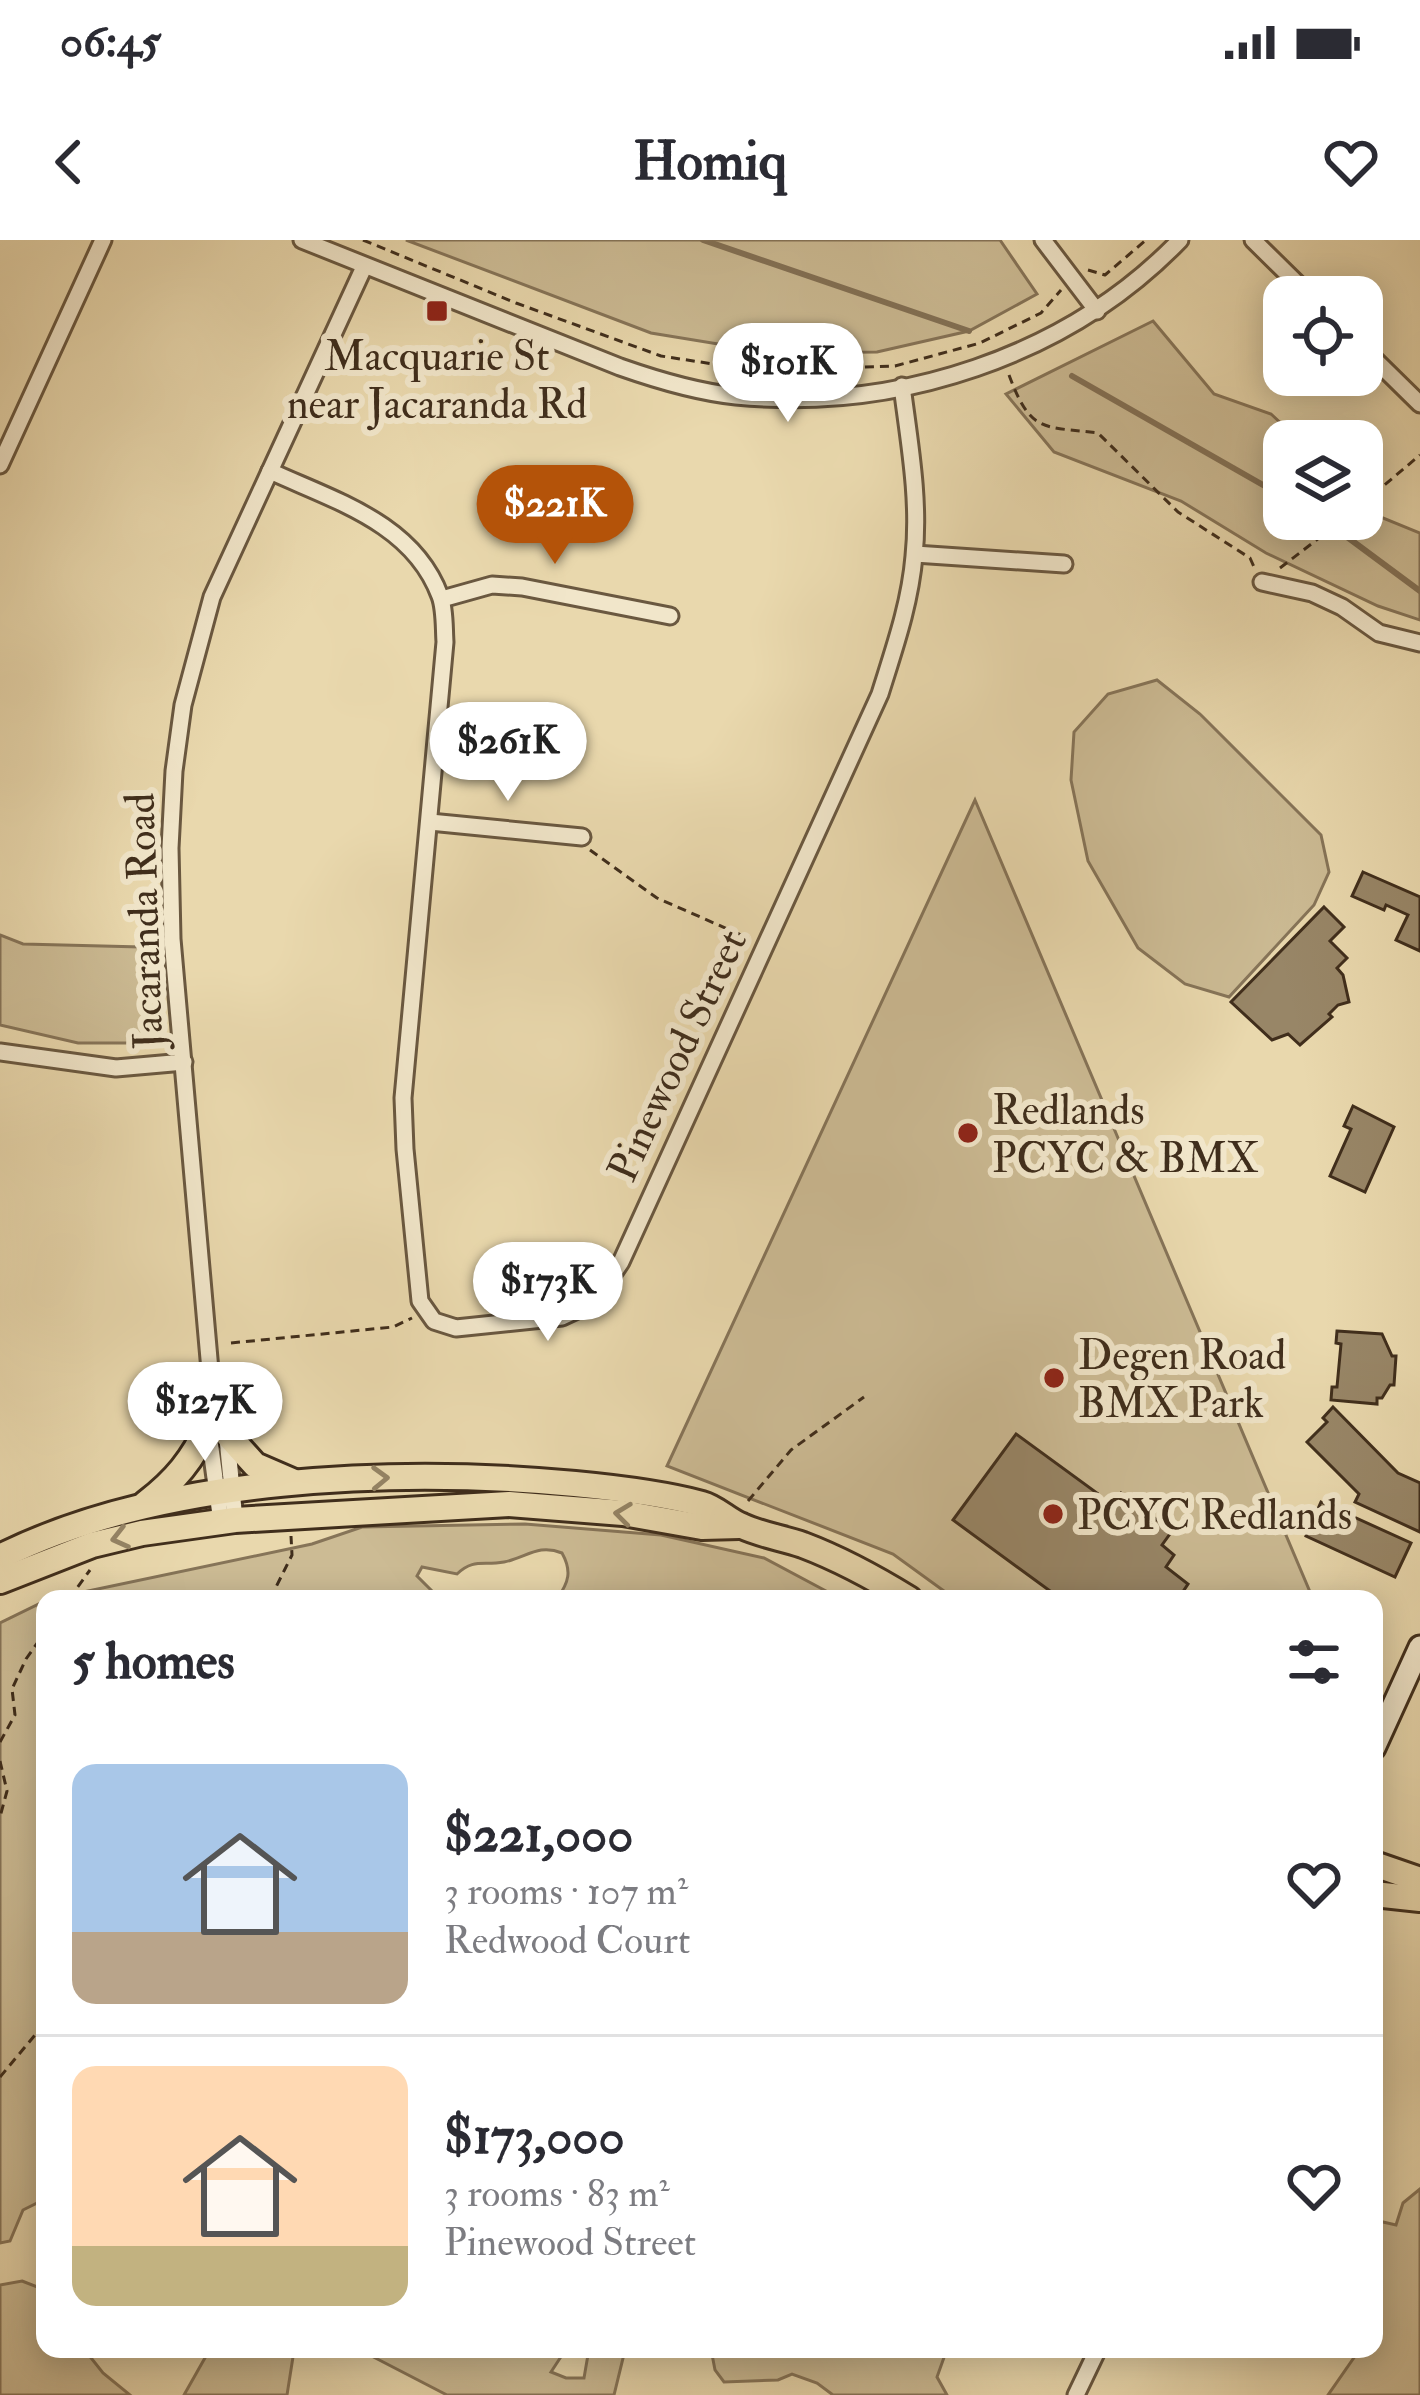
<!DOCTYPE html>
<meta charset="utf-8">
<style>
body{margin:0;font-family:"IM FELL Double Pica",serif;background:#f2f2f3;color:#2b2b33;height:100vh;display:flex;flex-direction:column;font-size:45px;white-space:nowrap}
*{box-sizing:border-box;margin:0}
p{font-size:39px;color:#7c7c81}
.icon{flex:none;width:66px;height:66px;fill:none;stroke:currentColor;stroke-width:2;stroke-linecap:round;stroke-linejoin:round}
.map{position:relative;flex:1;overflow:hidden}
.drawer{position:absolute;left:36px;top:1350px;width:1347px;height:768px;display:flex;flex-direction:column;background:#fff;border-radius:24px;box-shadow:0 6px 30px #0003}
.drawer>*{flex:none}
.tools{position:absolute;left:1263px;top:36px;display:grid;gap:24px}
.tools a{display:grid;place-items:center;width:120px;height:120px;border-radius:24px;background:#fff;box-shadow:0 6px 30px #0003;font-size:60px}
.price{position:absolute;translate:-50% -102px;padding:0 27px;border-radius:42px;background:#fff;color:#222;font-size:39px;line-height:78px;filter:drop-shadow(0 3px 6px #0008)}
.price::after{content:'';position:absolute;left:50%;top:72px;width:36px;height:27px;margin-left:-18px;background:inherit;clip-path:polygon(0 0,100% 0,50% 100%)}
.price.active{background:#b45309;color:#fff}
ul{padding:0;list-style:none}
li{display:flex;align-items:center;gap:36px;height:300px;padding:0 36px}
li+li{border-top:3px solid #e1e1e2}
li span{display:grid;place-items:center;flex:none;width:336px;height:240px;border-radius:24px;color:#555}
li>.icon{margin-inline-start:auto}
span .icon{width:144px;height:144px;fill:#fffc;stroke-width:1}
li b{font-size:51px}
h2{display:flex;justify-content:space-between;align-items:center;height:144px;padding:0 36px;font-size:51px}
.status{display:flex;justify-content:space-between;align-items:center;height:84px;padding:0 60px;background:#fff;direction:ltr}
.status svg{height:33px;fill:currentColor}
header{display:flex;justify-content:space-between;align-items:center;height:156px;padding:0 36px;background:#fff;font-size:54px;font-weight:800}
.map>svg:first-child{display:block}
.green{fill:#ccbb94;stroke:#867458;stroke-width:3}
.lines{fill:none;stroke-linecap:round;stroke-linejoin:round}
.stream{stroke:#837156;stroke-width:6}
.building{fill:#988667;stroke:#402e1c;stroke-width:3}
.street-casing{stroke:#6a5840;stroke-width:21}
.secondary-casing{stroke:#402e1c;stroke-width:27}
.primary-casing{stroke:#402e1c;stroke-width:30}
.path{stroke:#402e1c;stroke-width:3;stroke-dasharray:9 6;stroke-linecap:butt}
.street{stroke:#f1e6ca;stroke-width:15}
.secondary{stroke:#f1e6ca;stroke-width:21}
.primary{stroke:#e9d8ad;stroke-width:24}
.oneway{stroke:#948364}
.poi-dot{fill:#8f2418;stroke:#f1e6ca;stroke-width:4.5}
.labels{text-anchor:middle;stroke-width:12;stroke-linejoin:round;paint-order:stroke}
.poi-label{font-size:42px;fill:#402e1c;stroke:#f1e6ca;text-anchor:start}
.street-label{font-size:42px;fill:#402e1c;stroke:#f1e6ca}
</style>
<div class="status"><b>06:45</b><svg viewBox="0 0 49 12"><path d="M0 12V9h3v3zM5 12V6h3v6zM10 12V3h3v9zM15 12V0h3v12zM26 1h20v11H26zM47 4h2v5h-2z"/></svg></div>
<header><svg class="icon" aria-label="back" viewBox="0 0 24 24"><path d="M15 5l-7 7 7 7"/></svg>Homiq<svg class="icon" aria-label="heart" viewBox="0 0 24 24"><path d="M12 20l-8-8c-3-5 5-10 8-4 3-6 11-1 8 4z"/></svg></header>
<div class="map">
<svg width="1420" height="2155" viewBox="0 0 1420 2155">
<rect width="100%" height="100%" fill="#e9d8ad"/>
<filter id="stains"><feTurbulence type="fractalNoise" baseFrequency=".00167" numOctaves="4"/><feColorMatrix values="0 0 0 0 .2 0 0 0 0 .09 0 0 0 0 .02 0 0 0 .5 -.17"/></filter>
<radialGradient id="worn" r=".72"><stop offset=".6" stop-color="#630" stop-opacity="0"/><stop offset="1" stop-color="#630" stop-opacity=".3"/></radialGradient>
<g class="green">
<path d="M406,0h594l37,54 -68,37 -92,21 -104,1 -122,-20z"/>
<path d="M1153,81l61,73 57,20 29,27h-16v78h78v-19l16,16 42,17v87l-42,-14 -112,-53 -85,-52 -127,-49 -48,-58z"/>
<path d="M1157,440l43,34 121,121 8,37 -15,33 -85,92 -44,-13 -47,-36 -50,-87 -17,-81 3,-48 34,-38z"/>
<path d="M975,560l338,799h-358l-62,-45 -226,-88z"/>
<path d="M0,695l23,9 118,3 6,96h-69l-78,-18z"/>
<path d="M525,1284l136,11 103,23 77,41h-284c12,-17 15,-28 5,-46 -24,-10 -36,5 -58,9 -21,4 -30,-4 -47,12l-35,-7 -5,9 23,23h-390l262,-55 50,-17z"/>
<path d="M45,1361v598l-22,11 -13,31 -10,2v-620z"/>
<path d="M1420,1949v206h-92l32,-46h14v-129l22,5 7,-22z"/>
<path d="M22,2041l23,9v59h39l19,24 27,22h-130v-110z"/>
<path d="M210,2109h73l10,8 -6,38h-103z"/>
<path d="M358,2109h208l-15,23 15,6h18l5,-29h33l2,5 -10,41h-167z"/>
<path d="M711,2109h236l-10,28 10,18h-114l-16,-12 -25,-9 -14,6 -54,2 -9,-12z"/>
</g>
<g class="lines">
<g class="stream">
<path d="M703,0l266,91"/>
<path d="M1072,136l212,121"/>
<path d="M1322,279l7,4"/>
<path d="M1339,291l81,60"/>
</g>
</g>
<g class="building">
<path d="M1363,632l57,25v54l-24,-11 12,-25 -22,-10 -2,5 -32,-14z"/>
<path d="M1324,667l20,20 -14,14 17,17 -10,10 6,7 6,27 -11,3 -9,9 3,3 -32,28 -12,-11 -16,6 -41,-38z"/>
<path d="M1353,866l41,21 -29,65 -35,-16 21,-47 -7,-3z"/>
<path d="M1337,1091l45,3 10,22h4l-2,29h-4l-8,13h-5v6l-46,-4 1,-13h5l4,-43 -5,-1z"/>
<path d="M1333,1167l65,66 22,10v49l-65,-30 4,-8 -52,-52 20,-20 -4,-4z"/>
<path d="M1016,1194l81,59 -2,3 15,11 11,-14 51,38 -10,14 12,10 -8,12 22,17 -10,15h-117l-108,-79z"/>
<path d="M1321,1262l90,41 -16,34 -89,-41z"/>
</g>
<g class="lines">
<defs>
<g id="street">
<path d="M302,0l318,127c37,13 76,25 116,29 161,16 331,-39 444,-156"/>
<path d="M1043,0l54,71"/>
<path d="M1253,0l58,57"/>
<path d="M1362,107l58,57"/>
<path d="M0,225l103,-225"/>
<path d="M270,231c65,30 143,52 170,125 5,13 4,32 5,46l-42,456 2,51 15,152 14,20 22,7 106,-11 32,-15 27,-40 259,-568c14,-45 30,-90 34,-138 6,-56 -5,-115 -12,-170"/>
<path d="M915,314l149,10"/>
<path d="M1262,342l50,11 30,14 37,26 41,10"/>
<path d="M442,359l50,-14 30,2 148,29"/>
<path d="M430,582l152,15"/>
<path d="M0,812l116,16 68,-6"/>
<path d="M212,1153l12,15 11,112"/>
<path d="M221,1282l-15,-110 6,-19 -40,-454 -2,-91 4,-77 9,-66 29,-108 152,-330"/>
<path d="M1076,2155l22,-46"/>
</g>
<path id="secondary" d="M1374,1508l46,-101"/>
<g id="primary">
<path d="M227,1194l28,31 37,16"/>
<path d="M146,1263c29,-22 47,-44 62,-77"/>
<path d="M0,1317c161,-81 399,-90 575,-73 42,4 86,9 127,20 15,4 26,17 40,22 19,9 41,12 61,19 37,14 72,33 106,54"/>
<path d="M0,1341l92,-36 50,-12 93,-13 274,-16 114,9 79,14 37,-1"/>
<path d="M1374,1624l46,16"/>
<path d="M1374,1654l46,5"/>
</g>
</defs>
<use href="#street" class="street-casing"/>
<use href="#secondary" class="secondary-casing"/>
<use href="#primary" class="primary-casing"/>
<g class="path">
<path d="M363,0l153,63 145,53 98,15 136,-5 85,-23 61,-30 20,-23"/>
<path d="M1088,30l17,5 41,-35"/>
<path d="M1009,135c22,59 34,51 89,58l80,79 72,46 4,9"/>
<path d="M1362,264l58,-49"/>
<path d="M1280,328l64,-49"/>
<path d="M590,610l67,48 91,40"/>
<path d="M231,1103l162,-16 19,-9"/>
<path d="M748,1261l43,-51 73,-53"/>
<path d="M69,1359l21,-29"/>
<path d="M270,1359l22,-44 -1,-19"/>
<path d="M0,1502l15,-27 -3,-26 14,-30 19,-27"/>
<path d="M0,1521l7,30 -7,26"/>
<path d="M0,1837l45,-54"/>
</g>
<use href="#street" class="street"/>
<use href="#secondary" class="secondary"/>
<use href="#primary" class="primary"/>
</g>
<defs><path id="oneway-chevron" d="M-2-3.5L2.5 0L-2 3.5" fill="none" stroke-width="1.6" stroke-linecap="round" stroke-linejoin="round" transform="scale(3)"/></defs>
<g class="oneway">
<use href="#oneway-chevron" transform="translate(380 1238) rotate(-2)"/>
<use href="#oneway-chevron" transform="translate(623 1274) rotate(-173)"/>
<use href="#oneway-chevron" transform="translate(120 1298) rotate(166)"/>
</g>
<g class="poi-dot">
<rect x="425" y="59" width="24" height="24" rx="6"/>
<circle cx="968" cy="893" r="12"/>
<circle cx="1054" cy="1138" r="12"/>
<circle cx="1053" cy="1274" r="12"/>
</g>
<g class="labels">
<g class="poi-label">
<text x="437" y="130" text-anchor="middle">Macquarie St<tspan x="437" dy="48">near Jacaranda Rd</tspan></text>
<text x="992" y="884">Redlands<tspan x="992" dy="48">PCYC &amp; BMX</tspan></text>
<text x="1078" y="1129">Degen Road<tspan x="1078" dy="48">BMX Park</tspan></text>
<text x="1077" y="1289">PCYC Redlands</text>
</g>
<g class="street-label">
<text transform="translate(143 681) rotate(-92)" y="15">Jacaranda Road</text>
<text transform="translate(676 815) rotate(-65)" y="15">Pinewood Street</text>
</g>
</g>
<rect width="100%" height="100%" filter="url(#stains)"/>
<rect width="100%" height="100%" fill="url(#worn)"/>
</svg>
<div class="tools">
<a><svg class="icon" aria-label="locate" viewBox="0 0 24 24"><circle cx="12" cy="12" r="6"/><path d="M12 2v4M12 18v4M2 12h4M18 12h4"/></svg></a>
<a><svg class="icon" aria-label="layers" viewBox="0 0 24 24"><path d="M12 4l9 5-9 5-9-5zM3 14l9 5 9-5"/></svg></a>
</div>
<b class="price" style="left:788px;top:185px">$101K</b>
<b class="price active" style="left:555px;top:327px">$221K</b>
<b class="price" style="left:508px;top:564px">$261K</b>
<b class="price" style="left:548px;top:1104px">$173K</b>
<b class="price" style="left:205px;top:1224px">$127K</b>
<section class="drawer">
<h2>5 homes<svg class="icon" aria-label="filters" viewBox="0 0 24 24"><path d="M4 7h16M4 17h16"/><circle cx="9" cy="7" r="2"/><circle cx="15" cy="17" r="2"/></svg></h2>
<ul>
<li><span style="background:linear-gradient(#a9c7e8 70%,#b9a48a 0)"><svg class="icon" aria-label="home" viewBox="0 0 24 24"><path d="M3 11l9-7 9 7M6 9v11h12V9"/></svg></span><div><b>$221,000</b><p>3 rooms · 107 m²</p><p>Redwood Court</p></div><svg class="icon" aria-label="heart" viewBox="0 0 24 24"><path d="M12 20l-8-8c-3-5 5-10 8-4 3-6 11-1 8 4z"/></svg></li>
<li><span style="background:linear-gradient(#ffd9b3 75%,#c2b280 0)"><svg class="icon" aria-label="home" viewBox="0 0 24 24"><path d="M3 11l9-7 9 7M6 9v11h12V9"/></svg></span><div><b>$173,000</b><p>3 rooms · 83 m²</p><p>Pinewood Street</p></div><svg class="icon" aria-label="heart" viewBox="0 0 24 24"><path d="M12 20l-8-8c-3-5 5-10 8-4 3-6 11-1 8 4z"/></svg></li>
</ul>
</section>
</div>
